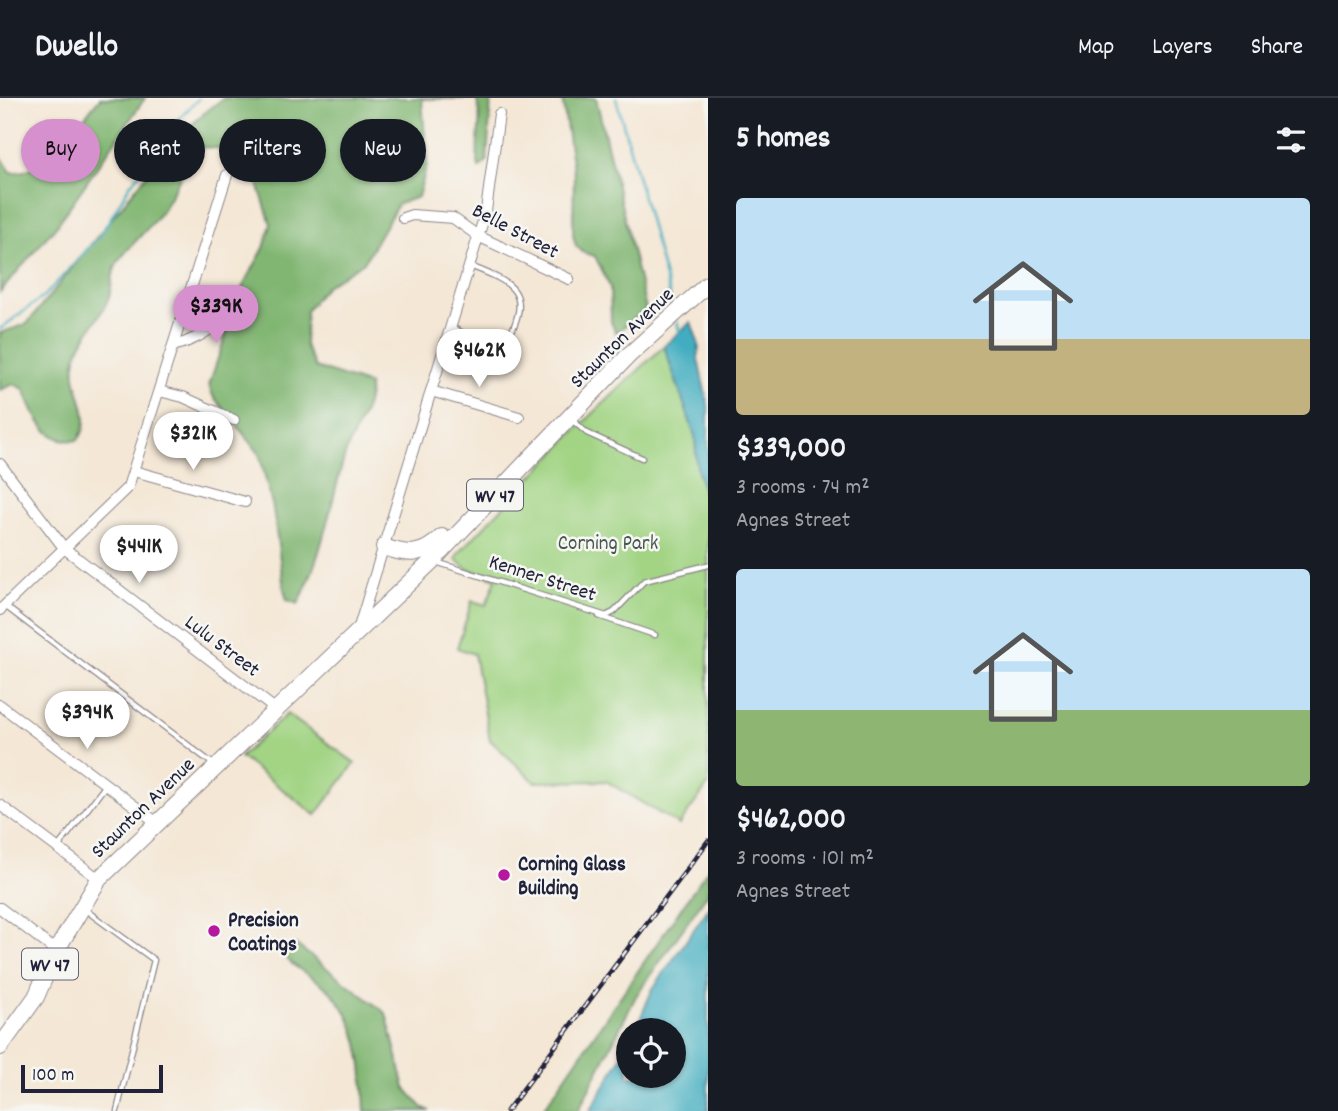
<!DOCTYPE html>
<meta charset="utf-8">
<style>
body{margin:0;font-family:Dekko,sans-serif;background:#242831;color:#f1f3f6;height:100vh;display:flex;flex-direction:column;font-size:26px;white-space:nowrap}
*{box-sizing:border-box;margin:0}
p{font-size:23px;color:#9ea1a6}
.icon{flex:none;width:38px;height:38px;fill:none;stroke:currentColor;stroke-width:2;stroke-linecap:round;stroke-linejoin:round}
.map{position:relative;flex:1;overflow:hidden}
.sheet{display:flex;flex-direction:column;background:#171b24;width:630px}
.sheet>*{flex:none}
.guide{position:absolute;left:21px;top:21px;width:581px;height:63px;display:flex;gap:14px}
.buttons{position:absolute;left:616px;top:920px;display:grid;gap:14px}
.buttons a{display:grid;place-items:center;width:70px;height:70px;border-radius:50%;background:#171b24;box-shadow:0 2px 5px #0004;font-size:35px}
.scale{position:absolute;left:21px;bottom:18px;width:142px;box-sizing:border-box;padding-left:7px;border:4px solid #22223b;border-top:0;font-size:19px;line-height:24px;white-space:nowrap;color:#22223b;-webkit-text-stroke:5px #f6f6f2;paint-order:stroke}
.price{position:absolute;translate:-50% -60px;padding:0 16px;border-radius:24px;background:#fff;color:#222;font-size:23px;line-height:46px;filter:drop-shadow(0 2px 4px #0008)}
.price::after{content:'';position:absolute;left:50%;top:42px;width:21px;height:16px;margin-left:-10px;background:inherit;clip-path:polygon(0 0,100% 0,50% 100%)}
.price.active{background:#d690ce;color:#111}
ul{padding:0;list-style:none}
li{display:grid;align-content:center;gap:14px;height:371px;padding:0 28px}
li span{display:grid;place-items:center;height:217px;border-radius:7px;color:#555}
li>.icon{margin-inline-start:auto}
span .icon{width:126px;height:126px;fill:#fffc;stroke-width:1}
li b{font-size:30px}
h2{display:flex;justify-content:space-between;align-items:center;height:84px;padding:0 28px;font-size:30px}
.pill{padding:0 24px;border-radius:32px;background:#171b24;box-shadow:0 2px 5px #0004;font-size:24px;line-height:63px}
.pill.active{background:#d690ce;color:#111}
header{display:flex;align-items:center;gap:42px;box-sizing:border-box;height:98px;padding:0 35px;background:#171b24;border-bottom:2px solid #363941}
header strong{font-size:33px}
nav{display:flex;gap:38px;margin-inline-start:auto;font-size:24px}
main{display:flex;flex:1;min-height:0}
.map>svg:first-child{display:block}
.green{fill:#a2d484;stroke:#627b60;stroke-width:2}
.forest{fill:#81b672;stroke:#526c56;stroke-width:2}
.water{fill:#42adc0;stroke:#32687e;stroke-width:2}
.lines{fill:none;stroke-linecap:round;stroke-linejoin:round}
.stream{stroke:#42adc0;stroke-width:2.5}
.service-casing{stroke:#8b8488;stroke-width:7}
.minor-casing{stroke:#8b8488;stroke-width:12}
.primary-casing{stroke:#8b8488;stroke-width:18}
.service{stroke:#fff;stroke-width:4.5}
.minor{stroke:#fff;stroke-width:10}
.primary{stroke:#fff;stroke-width:16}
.rail-casing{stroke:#22223b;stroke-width:5}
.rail{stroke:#f6f6f2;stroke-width:2.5;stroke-dasharray:8;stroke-linecap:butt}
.poi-dot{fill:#b5179e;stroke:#f6f6f2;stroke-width:2.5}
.labels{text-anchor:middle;stroke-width:5;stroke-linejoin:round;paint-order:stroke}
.shield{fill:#f6f6f2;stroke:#626272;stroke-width:2}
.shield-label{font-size:19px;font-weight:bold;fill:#22223b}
.street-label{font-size:21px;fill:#22223b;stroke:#f6f6f2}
.park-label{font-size:21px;fill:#485751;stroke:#f6f6f2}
.poi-label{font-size:21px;font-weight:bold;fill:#22223b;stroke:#f6f6f2;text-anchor:start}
</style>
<header>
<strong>Dwello</strong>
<nav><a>Map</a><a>Layers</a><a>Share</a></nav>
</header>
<main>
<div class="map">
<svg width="708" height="1013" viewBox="0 0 708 1013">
<rect width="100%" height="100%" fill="#f6f6f2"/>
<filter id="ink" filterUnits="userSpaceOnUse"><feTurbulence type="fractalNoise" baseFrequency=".0143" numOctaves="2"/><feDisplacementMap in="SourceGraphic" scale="14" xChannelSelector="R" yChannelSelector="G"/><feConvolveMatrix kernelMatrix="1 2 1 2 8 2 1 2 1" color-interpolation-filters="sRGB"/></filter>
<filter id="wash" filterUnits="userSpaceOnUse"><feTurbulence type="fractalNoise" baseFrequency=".00686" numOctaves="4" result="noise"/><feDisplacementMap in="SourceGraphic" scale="28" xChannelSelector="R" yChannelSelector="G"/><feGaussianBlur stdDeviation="1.57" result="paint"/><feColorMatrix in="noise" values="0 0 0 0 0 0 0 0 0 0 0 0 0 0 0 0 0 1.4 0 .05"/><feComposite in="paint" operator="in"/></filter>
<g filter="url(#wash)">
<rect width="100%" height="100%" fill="#f4e7d5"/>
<g class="green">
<path d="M664,248l31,90 2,32 11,42v275l-29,40 -73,-44 -71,1 -45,-42 -16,-86 -17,-6 15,-47 14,4 10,-26 -28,-10 -12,-9 2,-6 122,-128z"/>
<path d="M287,616l68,49 -39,52 -76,-58z"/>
</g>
<g class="forest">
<path d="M100,0h45l-88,127 -57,67v-137l11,17c34,4 68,-50 89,-74z"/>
<path d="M224,0c20,0 82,5 95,0h172l-4,63 -8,7c-6,-23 6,-47 -3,-69h-54l5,66 -9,32 -20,7 -34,58 -38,24 -20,25 -1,34 10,22 54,18c2,24 -17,48 -24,70 -15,50 -23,103 -47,149l-11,-4 -3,-11 -11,-81 -14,-55 -46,-57 -4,-11 32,-95 23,-42 7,-24 -14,-43 -31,-32 -23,-2c-19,17 -27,42 -40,62 -13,20 -32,34 -45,53 -8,12 -5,24 -9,35 -9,24 -30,41 -34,66 -4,28 22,52 3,77 -32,5 -45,-26 -54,-51l-10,-5 -14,6v-57l27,-9 142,-177 35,-34z"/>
<path d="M562,0h34l50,211 -30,24 -5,-11 -1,-35 -15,-31 -11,-3 -8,-7 -3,-11 1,-60z"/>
<path d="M708,771v24l-72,103 -58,115h-36z"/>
<path d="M295,846l91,69 19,75 17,19 8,4h-65c-2,-44 -3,-94 -41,-125 -19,-15 -30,-16 -46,-37z"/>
</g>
<g class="water">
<path d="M691,224l8,23 -1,14 10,46v105l-11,-42 -2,-32 -31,-90z"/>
<path d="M708,811v202h-118l38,-65v30h46v-45h-39l17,-41z"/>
</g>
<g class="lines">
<g class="stream">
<path d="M616,0l57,209"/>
<path d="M677,223l3,14"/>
<path d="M0,231l43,-32 57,-61 30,-51 38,-47 7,-15 24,-25"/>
</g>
</g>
</g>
<g filter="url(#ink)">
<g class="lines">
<defs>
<g id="service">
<path d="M451,229c18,9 36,21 56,14 26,-49 7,-58 -37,-75"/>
<path d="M572,322l15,13 55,25"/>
<path d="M436,464l170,54 8,-4 30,-31 64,-16"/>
<path d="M5,508l208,158"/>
<path d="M599,518l56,19"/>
<path d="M58,749l48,-62"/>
<path d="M84,811l70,51 -37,151"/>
</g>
<g id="minor">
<path d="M403,120l9,-3 41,3 25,18 91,43"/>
<path d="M173,248c34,-8 47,-29 76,-37"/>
<path d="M159,293l24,6 51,23"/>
<path d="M431,293l88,26"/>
<path d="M0,366l64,84 211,161"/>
<path d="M134,373l111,31"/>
<path d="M0,512l128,-123 99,-312"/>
<path d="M359,529l127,-416 13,-97"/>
<path d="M0,607l156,117"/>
<path d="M0,707l99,74"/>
<path d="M0,810l56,43"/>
</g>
<g id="primary">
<path d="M384,449c25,9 38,9 58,-10"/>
<path d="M0,949l36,-50 20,-46 43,-72 333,-318 197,-206 79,-71"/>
</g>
</defs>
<use href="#service" class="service-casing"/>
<use href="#minor" class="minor-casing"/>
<use href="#primary" class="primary-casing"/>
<use href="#service" class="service"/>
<use href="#minor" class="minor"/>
<use href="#primary" class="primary"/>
<defs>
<path id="rail" d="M507,1013l201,-270"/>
</defs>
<use href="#rail" class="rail-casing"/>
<use href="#rail" class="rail"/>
</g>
</g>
<g class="poi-dot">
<circle cx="504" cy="777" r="7"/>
<circle cx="214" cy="833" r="7"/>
</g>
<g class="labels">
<g class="shield">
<rect x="467" y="381.5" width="56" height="31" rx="5"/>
<rect x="22" y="850.5" width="56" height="31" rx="5"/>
</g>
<g class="shield-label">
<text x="495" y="404">WV 47</text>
<text x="50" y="873">WV 47</text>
</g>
<g class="street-label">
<text transform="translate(516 132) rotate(28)" y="7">Belle Street</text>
<text transform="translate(621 239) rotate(-44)" y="7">Staunton Avenue</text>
<text transform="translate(543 479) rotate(18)" y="7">Kenner Street</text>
<text transform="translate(223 547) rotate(37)" y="7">Lulu Street</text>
<text transform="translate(142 709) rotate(-44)" y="7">Staunton Avenue</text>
</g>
<g class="park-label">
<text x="608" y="451">Corning Park</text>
</g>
<g class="poi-label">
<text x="518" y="772">Corning Glass<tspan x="518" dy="24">Building</tspan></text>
<text x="228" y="828">Precision<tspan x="228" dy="24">Coatings</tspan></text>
</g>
</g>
</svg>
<div class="buttons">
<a><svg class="icon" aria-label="locate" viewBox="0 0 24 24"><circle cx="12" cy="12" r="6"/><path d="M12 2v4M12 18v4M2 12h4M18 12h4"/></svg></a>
</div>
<div class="scale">100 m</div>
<b class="price active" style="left:216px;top:247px">$339K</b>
<b class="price" style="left:479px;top:291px">$462K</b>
<b class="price" style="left:193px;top:374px">$321K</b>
<b class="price" style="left:139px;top:487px">$441K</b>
<b class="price" style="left:87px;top:653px">$394K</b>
<div class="guide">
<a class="pill active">Buy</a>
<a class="pill">Rent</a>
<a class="pill">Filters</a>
<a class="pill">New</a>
</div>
</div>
<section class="sheet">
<h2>5 homes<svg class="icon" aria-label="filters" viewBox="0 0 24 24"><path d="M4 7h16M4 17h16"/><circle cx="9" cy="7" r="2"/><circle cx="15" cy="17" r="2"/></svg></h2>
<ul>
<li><span style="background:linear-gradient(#bfe0f5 65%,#c2b280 0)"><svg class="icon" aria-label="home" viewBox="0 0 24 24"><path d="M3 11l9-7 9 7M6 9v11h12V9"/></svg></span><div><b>$339,000</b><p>3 rooms · 74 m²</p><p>Agnes Street</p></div></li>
<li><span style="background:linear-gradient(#bfe0f5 65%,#8fb573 0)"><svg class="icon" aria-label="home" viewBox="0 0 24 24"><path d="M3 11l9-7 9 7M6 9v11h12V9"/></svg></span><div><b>$462,000</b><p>3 rooms · 101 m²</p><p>Agnes Street</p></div></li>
</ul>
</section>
</main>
